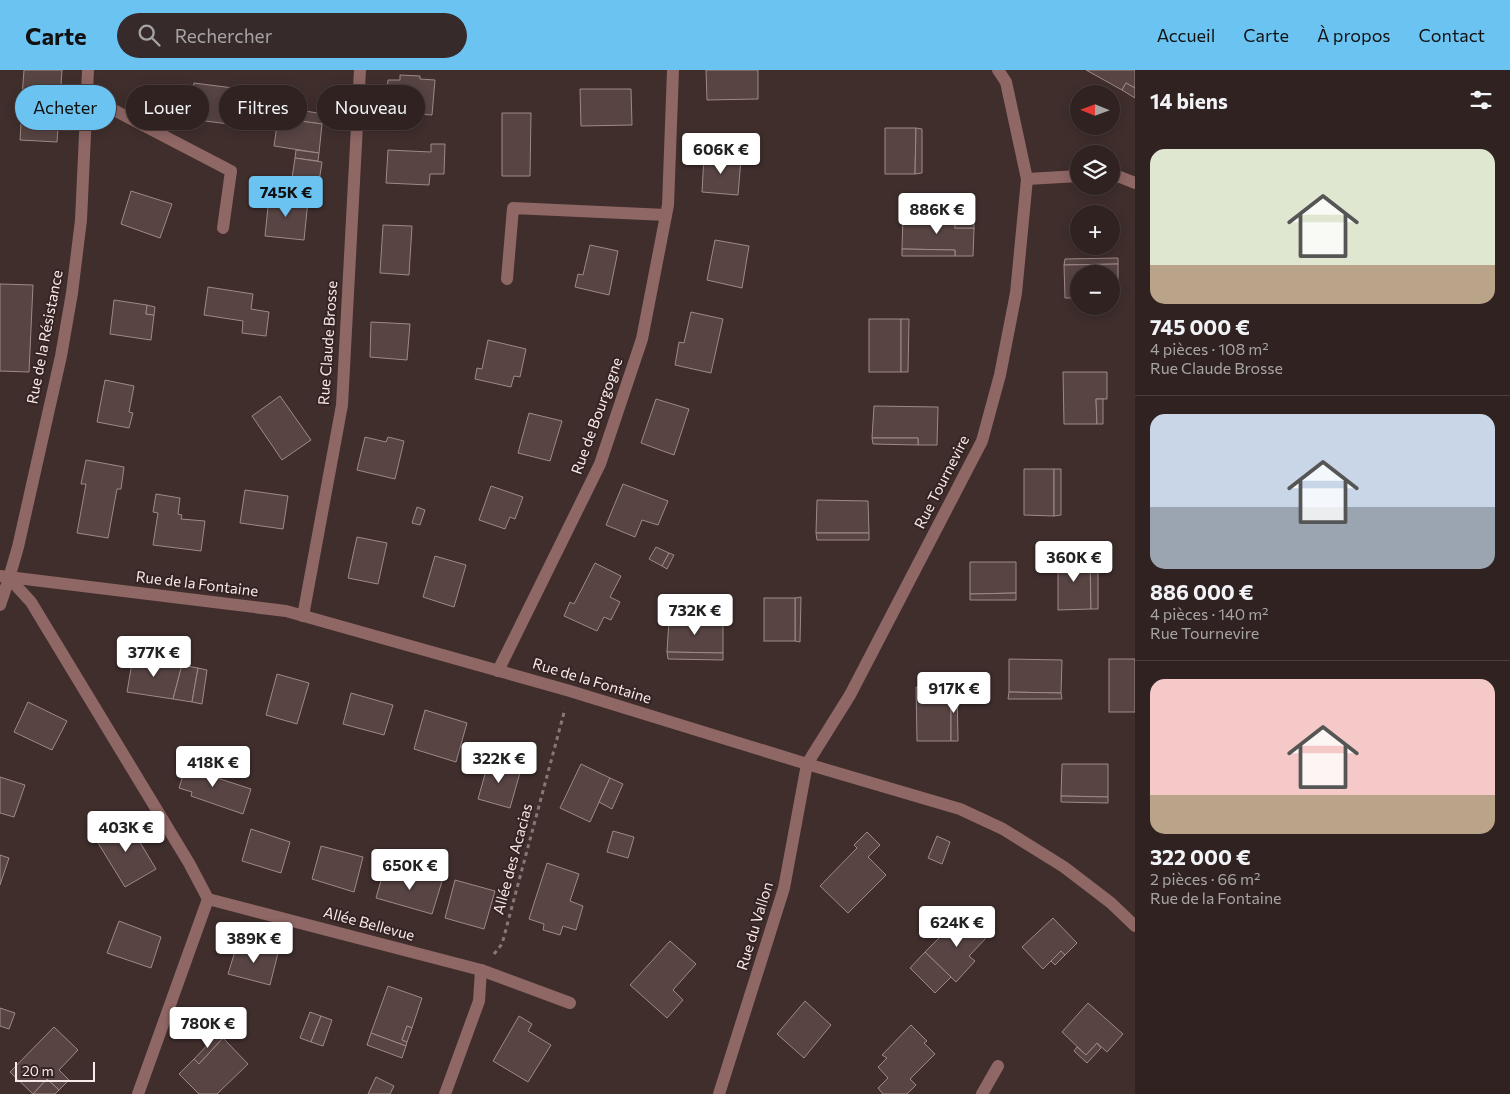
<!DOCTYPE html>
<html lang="fr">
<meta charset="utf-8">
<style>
body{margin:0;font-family:Commissioner,sans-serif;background:#372a2a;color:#f1f3f6;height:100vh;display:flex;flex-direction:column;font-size:19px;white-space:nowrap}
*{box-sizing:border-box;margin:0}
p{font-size:16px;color:#a7a4a5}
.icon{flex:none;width:28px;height:28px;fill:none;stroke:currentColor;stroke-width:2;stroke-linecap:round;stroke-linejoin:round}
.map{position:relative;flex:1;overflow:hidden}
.side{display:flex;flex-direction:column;background:#2f2221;width:375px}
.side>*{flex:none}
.hud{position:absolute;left:15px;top:15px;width:475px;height:45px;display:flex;gap:10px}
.needle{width:32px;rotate:271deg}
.tools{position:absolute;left:1070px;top:15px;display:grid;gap:10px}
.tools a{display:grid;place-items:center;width:50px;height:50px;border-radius:50%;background:#2f2221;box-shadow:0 2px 12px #0003,0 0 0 1px #4a3f3f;font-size:25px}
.scale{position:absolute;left:15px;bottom:12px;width:80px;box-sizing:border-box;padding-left:5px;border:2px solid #f7eae9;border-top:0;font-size:14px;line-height:18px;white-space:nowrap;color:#f7eae9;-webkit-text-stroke:4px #352423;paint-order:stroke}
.price{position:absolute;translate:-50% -42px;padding:0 11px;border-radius:5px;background:#fff;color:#222;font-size:16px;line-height:32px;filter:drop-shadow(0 1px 2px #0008)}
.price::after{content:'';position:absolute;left:50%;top:30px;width:15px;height:11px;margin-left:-8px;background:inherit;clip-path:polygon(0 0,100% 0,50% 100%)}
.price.selected{background:#6bc3f2;color:#111}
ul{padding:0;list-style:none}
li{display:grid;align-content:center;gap:10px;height:265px;padding:0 15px}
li+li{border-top:1px solid #4a3f3f}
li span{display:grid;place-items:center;height:155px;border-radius:15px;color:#555}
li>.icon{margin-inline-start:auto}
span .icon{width:90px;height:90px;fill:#fffc;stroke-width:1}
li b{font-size:21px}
h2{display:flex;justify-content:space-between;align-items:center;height:60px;padding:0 15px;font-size:21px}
.chip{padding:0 18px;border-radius:22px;background:#2f2221;box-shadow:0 2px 12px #0003,0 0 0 1px #4a3f3f;font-size:18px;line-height:45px}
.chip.selected{background:#6bc3f2;color:#111}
header{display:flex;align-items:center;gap:30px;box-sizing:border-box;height:70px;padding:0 25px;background:#6bc3f2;color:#111}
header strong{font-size:24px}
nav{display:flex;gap:28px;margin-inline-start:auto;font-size:18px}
.search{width:350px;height:45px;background:#372a2a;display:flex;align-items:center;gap:12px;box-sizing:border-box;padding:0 18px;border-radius:28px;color:#a7a4a5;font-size:19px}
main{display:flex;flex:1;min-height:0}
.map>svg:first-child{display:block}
.building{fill:#574443;stroke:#9f8988}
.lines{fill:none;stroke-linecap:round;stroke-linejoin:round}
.path{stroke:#877876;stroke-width:3;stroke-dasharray:4 4;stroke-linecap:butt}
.minor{stroke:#8f6765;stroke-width:12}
.labels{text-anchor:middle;stroke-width:4;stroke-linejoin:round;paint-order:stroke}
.street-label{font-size:15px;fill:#f7eae9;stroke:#352423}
</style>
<header>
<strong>Carte</strong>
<div class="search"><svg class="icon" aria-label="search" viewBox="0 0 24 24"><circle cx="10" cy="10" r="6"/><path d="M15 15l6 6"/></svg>Rechercher</div>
<nav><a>Accueil</a><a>Carte</a><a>À propos</a><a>Contact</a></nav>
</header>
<main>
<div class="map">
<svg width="1135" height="1024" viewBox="0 0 1135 1024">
<rect width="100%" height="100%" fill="#3f2e2c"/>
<g class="building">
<path d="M24,0h38l-5,72 -37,-2 2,-33 -5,-1v-9h5z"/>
<path d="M706,0h52v29l-51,1z"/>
<path d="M1086,0h49v18l-9,-5 -4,7z"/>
<path d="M400,5l20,1v3l15,1 -3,35 -47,-3 3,-32h12z"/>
<path d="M194,13l47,6 -4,36 -48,-6z"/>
<path d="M1126,13l9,5v10l-13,-8z"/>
<path d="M580,19h51l1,36 -51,1z"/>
<path d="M279,37l45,7 -2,10 -44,-6z"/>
<path d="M502,43h29l-1,63h-28z"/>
<path d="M278,48l44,6 -3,29 -45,-7z"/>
<path d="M885,58h31l-1,46h-30z"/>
<path d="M916,58l6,1v44l-7,1z"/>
<path d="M431,74h14l-1,30h-14l-1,11 -43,-2 2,-33 43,2z"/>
<path d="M296,80l23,3 -1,8 -23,-3z"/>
<path d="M704,85l37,4 -3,36 -36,-3z"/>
<path d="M295,88l27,4 -5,33 -27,-4z"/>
<path d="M131,121l41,13 -12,34 -39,-14z"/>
<path d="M269,127l39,4 -4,39 -39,-4z"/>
<path d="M903,146h52v12h19l-1,28h-18v-6l-53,-1z"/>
<rect x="955" y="146" width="19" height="12"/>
<path d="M383,155l29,1 -3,49 -29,-2z"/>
<path d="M715,170l34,6 -7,42 -35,-8z"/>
<path d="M590,175l28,6 -9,44 -34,-8 3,-13 5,1z"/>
<path d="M902,179l53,1v6h-53z"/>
<path d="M1118,188v6l-54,1 1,-6z"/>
<path d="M1118,194v34h-7v-24h-32v24h-14l-1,-33z"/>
<path d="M0,214l33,1 -4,87 -29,-1z"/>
<path d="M208,217l45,7 -2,15 18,3 -3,24 -24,-3 1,-12 -39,-6z"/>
<path d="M114,230l33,5 -1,9 8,1 -3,25 -41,-6z"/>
<path d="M147,235l8,2 -1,8 -8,-1z"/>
<path d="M691,242l32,7 -12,54 -36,-8 4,-23 5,1z"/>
<rect x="869" y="249" width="32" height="53"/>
<path d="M901,249h8l-1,53h-7z"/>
<path d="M371,252l39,2 -3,36 -37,-3z"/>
<path d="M488,270l38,9 -6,28 -6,-1 -3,11 -36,-8 2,-11 5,1z"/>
<path d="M1063,302h44v27h-11l1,25h-33z"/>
<path d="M105,310l29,6 -5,26 4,1 -4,15 -32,-6z"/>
<path d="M280,326l31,44 -29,20 -30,-44z"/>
<path d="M656,329l33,10 -15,46 -33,-12z"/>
<path d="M1096,329h7v25h-6z"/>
<path d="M874,336l64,1 -1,38h-19v-7h-46z"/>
<path d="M529,343l33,8 -12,40 -32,-8z"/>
<path d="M365,367l21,5 2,-5 16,4 -9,38 -38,-9z"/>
<path d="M872,368h46v7l-45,-1z"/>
<path d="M86,390l38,7 -3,22h-4l-9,49 -31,-5 9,-49h-5z"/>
<path d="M1024,399h30v47l-30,-1z"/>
<path d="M1054,399h7v46l-7,1z"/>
<path d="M623,414l45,17 -10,24 -16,-5 -7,17 -29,-12z"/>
<path d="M491,416l32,11 -8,22 -5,-2 -5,12 -26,-9z"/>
<path d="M245,420l43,6 -5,33 -43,-6z"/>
<path d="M156,424l24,4 -2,16 4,1 -1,4 24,2 -4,30 -48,-6 5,-32 -5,-1z"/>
<path d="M817,430l51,1 1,32h-53z"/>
<path d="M417,437l8,3 -5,15 -8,-2z"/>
<path d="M816,463h53v7h-52z"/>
<path d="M357,467l30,6 -9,41 -30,-6z"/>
<path d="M656,477l13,6 -7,13 -13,-7z"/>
<path d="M669,483l5,2 -7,14 -5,-3z"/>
<path d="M435,486l31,9 -12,42 -31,-10z"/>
<path d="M1058,487h32l1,52 -33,1z"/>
<path d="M1090,487l8,1v51h-7z"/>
<path d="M970,492h46v31l-46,1z"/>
<path d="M595,493l26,13 -11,21 10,5 -9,18 -7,-3 -7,14 -33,-15 6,-14 4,2z"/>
<path d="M1016,523v7h-46v-6z"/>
<path d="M801,527l-1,45 -5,-1v-43z"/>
<rect x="764" y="528" width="31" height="43"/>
<path d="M669,549l54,1v33l-56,-1z"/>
<path d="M667,582l56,1v7l-55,-1z"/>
<path d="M133,587l49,8 -9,34 -46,-7z"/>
<path d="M1009,589l53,1 -1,33 -52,-1z"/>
<rect x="1109" y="589" width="26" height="53"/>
<path d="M182,595l16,3 -6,34 -19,-3z"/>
<path d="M198,598l9,2 -5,34 -10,-2z"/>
<path d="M277,604l32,9 -12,41 -31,-9z"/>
<path d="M951,616v55h-34l-1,-54z"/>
<path d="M951,616h6l1,55h-7z"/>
<path d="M1009,622l52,1 1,6h-54z"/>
<path d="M351,623l42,12 -9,30 -41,-11z"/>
<path d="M28,632l39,19 -15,29 -38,-18z"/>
<path d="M425,640l42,13 -11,39 -42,-13z"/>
<path d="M189,687l14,5 -2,6 12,3 -2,5 40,13 -8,25 -52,-18 1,-4 -13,-4z"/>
<path d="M489,690l32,9 -11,39 -32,-9z"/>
<path d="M581,694l29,14 -20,44 -30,-14z"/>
<path d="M1062,694h46v33l-47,-1z"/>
<path d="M0,707l25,8 -11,32 -14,-4z"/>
<path d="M610,708l13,6 -11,25 -13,-7z"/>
<path d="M1061,726l47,1v6l-47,-1z"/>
<path d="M126,749l30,50 -31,18 -30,-49z"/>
<path d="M251,759l39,13 -9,31 -39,-12z"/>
<path d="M613,761l21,6 -6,21 -21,-6z"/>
<path d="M867,762l13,13 -12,12 18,18 -38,38 -28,-27 37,-38 -3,-3z"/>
<path d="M937,766l13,6 -8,22 -14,-6z"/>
<path d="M321,776l42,11 -9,35 -42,-13z"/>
<path d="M0,785l9,3 -9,27z"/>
<path d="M547,793l32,11 -9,27 13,5 -7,24 -13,-4 -3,9 -17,-5 1,-6 -15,-5z"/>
<path d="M384,800l38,9 2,-6 19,5 -11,36 -56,-16z"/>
<path d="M455,810l40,11 -11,38 -39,-11z"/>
<path d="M975,838l18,16 -9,9 -18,-16z"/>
<path d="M963,844l24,23 -18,19 6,5 -19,21 -31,-30z"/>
<path d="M1053,848l24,25 -12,12 -4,-4 -18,18 -21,-22z"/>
<path d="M119,851l42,16 -10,31 -44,-15z"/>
<path d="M670,871l26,23 -23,26 10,10 -16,18 -37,-33z"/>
<path d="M247,875l31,8 -8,32 -42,-11 8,-26 9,2z"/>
<path d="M1061,881l4,4 -10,10 -4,-4z"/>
<path d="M925,882l26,25 -16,16 -25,-25z"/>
<path d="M388,916l34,12 -10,30 -5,-2 -5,14 5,2 -1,4 -35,-13z"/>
<path d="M805,931l26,24 -27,33 -27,-24z"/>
<path d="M1088,933l35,31 -16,18 -10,-9 -11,12 -24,-23z"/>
<path d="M0,938l15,5 -6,16 -9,-3z"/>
<path d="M310,942l11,4 -10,26 -11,-4z"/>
<path d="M321,946l11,4 -9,26 -12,-4z"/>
<path d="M519,946l13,8 -4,7 23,14 -23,37 -35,-21z"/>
<path d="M911,955l16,16 -3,2 11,11 -25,25 6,6 -9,9h-24l-5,-6 10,-10 -10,-11 9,-9 -5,-3z"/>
<path d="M407,956l5,2 -5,14 -5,-2z"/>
<path d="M54,957l24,23 -19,20 10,10 -10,10 -12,-11 -14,15 -23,-22z"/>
<path d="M371,963l35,13 -4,12 -35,-13z"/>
<path d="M218,964l5,4 -24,26 -5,-5z"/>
<path d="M223,968l25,26 -31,30h-18l-20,-20 15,-15 5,5z"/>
<path d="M1097,973l4,5 -14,15 -13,-12 3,-4 9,8z"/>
<path d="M376,1007l18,9 -4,8h-22z"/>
<path d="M47,1009l12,11 -4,4h-22z"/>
</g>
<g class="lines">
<path class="path" d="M494,884l8,-10 63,-235"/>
<g class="minor">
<path d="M998,0l8,12 21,97"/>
<path d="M87,26l144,75 -8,57"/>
<path d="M1111,107h9l15,6"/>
<path d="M507,209l6,-71 153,7"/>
<path d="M0,506l286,35 284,80 237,73 153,45 43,20 61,38 47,36 24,23"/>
<path d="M9,508l22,24 158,261 19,36 273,71 89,33"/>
<path d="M0,535l9,-27 9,-31 43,-191 11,-63 9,-73 7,-150"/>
<path d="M303,546l39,-211 18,-335"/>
<path d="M498,601l102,-207 42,-125 26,-134 5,-135"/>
<path d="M138,1024l70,-195"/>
<path d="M445,1024l34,-93 2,-31"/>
<path d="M719,1024l65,-206 23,-124 43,-69 132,-254 18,-66 16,-82 11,-114 52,-3"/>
<path d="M982,1024l16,-28"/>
</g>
</g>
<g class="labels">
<g class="street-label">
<text transform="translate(45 267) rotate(-79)" y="5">Rue de la Résistance</text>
<text transform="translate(328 273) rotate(-86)" y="5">Rue Claude Brosse</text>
<text transform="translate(597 346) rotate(-70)" y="5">Rue de Bourgogne</text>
<text transform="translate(942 412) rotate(-63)" y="5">Rue Tournevire</text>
<text transform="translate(197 514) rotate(7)" y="5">Rue de la Fontaine</text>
<text transform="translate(592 611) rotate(17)" y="5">Rue de la Fontaine</text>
<text transform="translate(513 789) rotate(-75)" y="5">Allée des Acacias</text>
<text transform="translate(369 854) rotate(15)" y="5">Allée Bellevue</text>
<text transform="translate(755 856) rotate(-73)" y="5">Rue du Vallon</text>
</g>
</g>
</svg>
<div class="tools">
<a><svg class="needle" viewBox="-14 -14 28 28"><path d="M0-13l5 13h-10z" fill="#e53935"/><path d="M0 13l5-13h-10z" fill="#a7a4a5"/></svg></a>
<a><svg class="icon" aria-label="layers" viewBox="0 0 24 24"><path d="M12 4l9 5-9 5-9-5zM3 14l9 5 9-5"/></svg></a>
<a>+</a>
<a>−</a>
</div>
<div class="scale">20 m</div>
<b class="price" style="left:721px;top:105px">606K €</b>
<b class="price selected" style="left:286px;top:148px">745K €</b>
<b class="price" style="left:937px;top:165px">886K €</b>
<b class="price" style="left:1074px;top:513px">360K €</b>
<b class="price" style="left:695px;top:566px">732K €</b>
<b class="price" style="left:154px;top:608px">377K €</b>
<b class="price" style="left:954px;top:644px">917K €</b>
<b class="price" style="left:499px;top:714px">322K €</b>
<b class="price" style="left:213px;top:718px">418K €</b>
<b class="price" style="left:126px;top:783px">403K €</b>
<b class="price" style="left:410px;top:821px">650K €</b>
<b class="price" style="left:957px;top:878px">624K €</b>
<b class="price" style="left:254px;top:894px">389K €</b>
<b class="price" style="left:208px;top:979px">780K €</b>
<div class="hud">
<a class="chip selected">Acheter</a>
<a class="chip">Louer</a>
<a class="chip">Filtres</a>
<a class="chip">Nouveau</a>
</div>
</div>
<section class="side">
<h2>14 biens<svg class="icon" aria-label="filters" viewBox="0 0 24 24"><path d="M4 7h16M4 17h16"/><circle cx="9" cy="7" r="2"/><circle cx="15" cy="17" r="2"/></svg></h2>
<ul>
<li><span style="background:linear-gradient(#dfe7d0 75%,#b9a48a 0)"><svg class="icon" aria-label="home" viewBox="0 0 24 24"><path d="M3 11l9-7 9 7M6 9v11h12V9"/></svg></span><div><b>745 000 €</b><p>4 pièces · 108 m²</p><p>Rue Claude Brosse</p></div></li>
<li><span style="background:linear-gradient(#c9d6e8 60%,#9aa5b1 0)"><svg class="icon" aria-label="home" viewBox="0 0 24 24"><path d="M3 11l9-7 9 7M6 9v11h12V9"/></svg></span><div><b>886 000 €</b><p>4 pièces · 140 m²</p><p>Rue Tournevire</p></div></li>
<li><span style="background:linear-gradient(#f6c9c9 75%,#b9a48a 0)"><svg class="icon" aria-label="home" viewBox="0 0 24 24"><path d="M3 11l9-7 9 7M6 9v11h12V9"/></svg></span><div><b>322 000 €</b><p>2 pièces · 66 m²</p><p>Rue de la Fontaine</p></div></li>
</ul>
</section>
</main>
